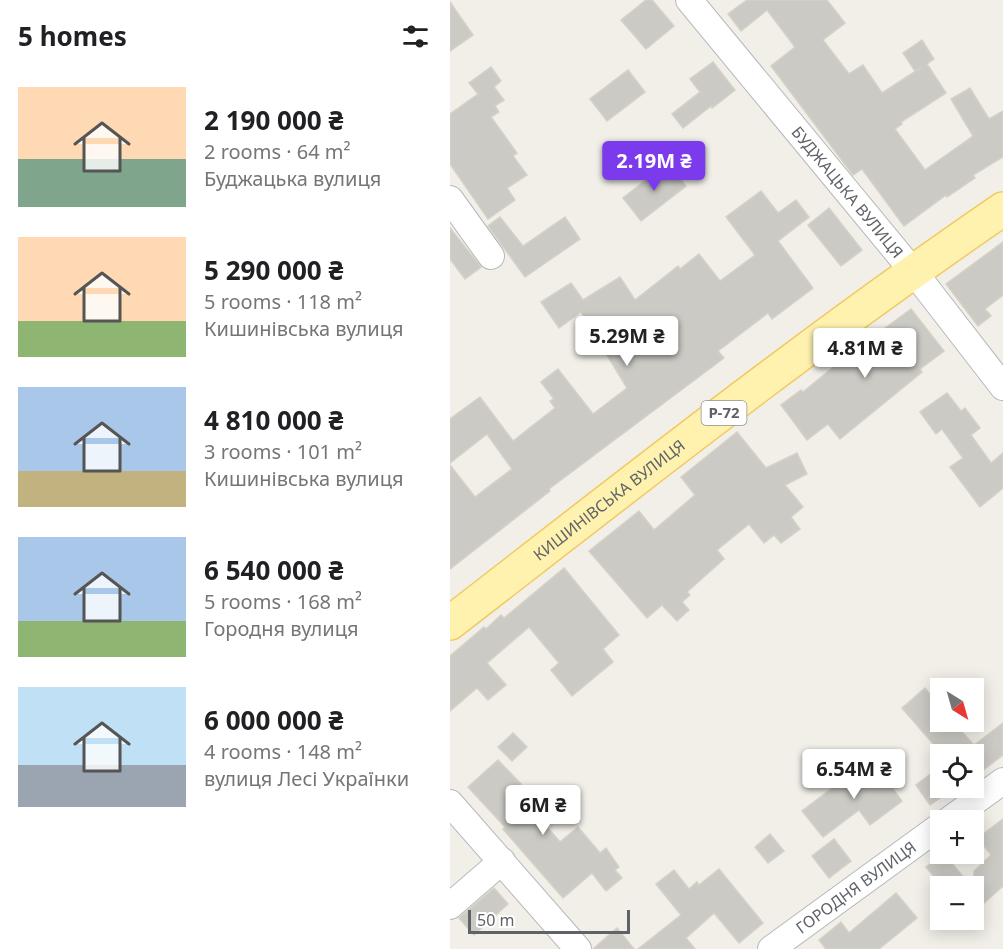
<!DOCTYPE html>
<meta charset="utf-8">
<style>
body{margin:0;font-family:"Noto Sans",sans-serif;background:#f2f2f2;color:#202124;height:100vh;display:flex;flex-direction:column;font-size:22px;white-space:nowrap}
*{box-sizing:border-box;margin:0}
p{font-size:20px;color:#757577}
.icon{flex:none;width:33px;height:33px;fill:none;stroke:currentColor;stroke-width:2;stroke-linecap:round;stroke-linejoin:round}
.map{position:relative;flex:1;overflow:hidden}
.details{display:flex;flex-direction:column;background:#fff;width:450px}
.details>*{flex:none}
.needle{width:39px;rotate:143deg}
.buttons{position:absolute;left:480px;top:678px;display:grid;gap:12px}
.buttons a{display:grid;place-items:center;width:54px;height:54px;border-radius:0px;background:#fff;box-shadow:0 3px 15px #0003;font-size:30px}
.scale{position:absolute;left:18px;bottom:15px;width:162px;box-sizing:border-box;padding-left:6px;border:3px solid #5f6368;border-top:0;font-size:16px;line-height:21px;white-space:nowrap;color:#5f6368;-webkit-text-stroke:4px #fff;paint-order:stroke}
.price{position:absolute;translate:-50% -51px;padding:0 14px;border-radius:6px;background:#fff;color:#222;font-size:20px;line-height:39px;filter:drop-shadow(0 2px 3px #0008)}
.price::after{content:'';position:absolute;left:50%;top:36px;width:18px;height:14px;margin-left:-9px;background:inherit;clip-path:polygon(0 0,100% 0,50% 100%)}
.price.selected{background:#7c3aed;color:#fff}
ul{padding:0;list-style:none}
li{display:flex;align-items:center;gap:18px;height:150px;padding:0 18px}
li span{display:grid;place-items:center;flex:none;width:168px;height:120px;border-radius:0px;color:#555}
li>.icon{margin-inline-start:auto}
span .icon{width:72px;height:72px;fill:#fffc;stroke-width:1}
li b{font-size:26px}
h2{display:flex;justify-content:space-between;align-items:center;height:72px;padding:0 18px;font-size:26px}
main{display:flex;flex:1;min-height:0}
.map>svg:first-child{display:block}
.building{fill:#cccac5;stroke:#d6d1c6;stroke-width:1.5}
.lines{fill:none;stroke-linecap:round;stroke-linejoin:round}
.minor-casing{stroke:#b5b8bc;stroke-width:28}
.major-casing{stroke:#f2c960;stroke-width:36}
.minor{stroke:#fff;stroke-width:26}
.major{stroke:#fff2af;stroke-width:33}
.labels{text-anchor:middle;stroke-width:5;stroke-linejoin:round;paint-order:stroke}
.shield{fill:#fff;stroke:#8f9295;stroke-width:1.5}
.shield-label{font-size:15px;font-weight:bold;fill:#5f6368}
.street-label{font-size:16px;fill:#5f6368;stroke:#fff}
</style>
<main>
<section class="details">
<h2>5 homes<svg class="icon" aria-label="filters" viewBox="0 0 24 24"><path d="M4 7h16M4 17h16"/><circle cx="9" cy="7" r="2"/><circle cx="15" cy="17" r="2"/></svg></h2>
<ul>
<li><span style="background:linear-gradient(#ffd9b3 60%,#7fa58c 0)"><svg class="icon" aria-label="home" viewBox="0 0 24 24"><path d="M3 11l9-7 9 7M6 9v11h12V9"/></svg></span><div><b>2 190 000 ₴</b><p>2 rooms · 64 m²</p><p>Буджацька вулиця</p></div></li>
<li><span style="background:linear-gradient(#ffd9b3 70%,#8fb573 0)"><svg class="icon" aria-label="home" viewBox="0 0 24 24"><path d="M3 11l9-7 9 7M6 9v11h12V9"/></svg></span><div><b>5 290 000 ₴</b><p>5 rooms · 118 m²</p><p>Кишинівська вулиця</p></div></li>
<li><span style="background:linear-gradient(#a9c7e8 70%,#c2b280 0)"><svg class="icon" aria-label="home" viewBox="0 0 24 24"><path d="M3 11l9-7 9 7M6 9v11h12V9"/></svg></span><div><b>4 810 000 ₴</b><p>3 rooms · 101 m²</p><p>Кишинівська вулиця</p></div></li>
<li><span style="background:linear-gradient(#a9c7e8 70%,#8fb573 0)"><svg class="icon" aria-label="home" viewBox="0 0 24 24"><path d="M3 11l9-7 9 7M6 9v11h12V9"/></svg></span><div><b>6 540 000 ₴</b><p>5 rooms · 168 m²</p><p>Городня вулиця</p></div></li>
<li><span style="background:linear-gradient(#bfe0f5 65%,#9aa5b1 0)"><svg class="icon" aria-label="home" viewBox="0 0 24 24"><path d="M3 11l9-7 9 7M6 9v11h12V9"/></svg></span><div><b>6 000 000 ₴</b><p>4 rooms · 148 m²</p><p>вулиця Лесі Українки</p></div></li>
</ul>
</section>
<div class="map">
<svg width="553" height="949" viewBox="0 0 553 949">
<rect width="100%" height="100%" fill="#f1efe8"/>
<g class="building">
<path d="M196,0h6l22,26 -28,23 -25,-29z"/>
<path d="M297,0h80l18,23 -22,17 26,34 14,-9 19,28 40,-26 -7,4 -12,-18 19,-13 12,19 -7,5 19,29 -45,29 1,2 -7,5 30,41 48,-34 -22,-37 19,-11 19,31 14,-8v46l-30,18 2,3 -28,19 -1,-2 -42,31 -42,-57 -9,6 -82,-109 24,-19 -28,-37 -26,21 -13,-17z"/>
<path d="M0,2l23,33 -23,16z"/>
<path d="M263,62l22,28 -23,18 -1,-2 -28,22 -11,-14 28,-22 -10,-13z"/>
<path d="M41,67l10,14 -7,6 10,13 -9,6 4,6 -8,5 26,36 -4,3 14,19 -20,13 8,12 -27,19 -38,-55v-50l28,-20 -9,-11z"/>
<path d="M178,70l17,22 -38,29 -17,-22z"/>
<path d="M218,163l18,23 -45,35 -18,-23z"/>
<path d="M311,191l17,22 18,-13 13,17 -31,24 35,47 -41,31 -4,-6 -50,38 6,7 -175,131 1,2 -100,78v-104l25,32 37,-28 -25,-35 -37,29v-44l30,-22 33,44 42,-33 -5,-7 4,-2 -13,-17 17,-13 35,45 34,-26 -46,-76 -22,16 -18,-26 30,-19 12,17 37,-23 15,23 43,-34 2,3 19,-15 21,27 35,-26 -29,-38z"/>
<path d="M379,208l33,42 -21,16 -33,-41z"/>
<path d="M50,217l23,29 42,-29 15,22 -55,38 -37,-51z"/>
<path d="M0,228l31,39 -16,12 -15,-20z"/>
<path d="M553,242v53l-18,14 6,7 -13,10 -32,-42z"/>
<path d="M461,309l33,42 -24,18 2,3 -82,67 -12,-15 -21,16 -26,-35 20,-15 2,2 61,-50 1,1z"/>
<path d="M497,393l14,18 4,-3 15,20 -9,7 20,28 12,-10v35l-23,19 -30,-40 13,-9 -21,-29 -6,5 -16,-22z"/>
<path d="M287,432l29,36 31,-15 10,21 -22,11 18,22 -12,10 9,12 -19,14 -7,-8 -10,8 -15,-19 -32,26 7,9 -37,33 3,3 -8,7 7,8 -12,11 -15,-16 -15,13 -58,-67 50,-40 15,19 41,-35 -14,-18z"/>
<path d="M114,568l55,67 -16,14 10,13 -41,34 -21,-26 8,-7 -30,-36 -42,36 19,22 -18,15 -11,-12 -27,23v-55l34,-29 2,2 15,-14 3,3z"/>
<path d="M475,688l15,19v15h13l21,23 29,-22v32l-29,22v-23h-32l-40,-46z"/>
<path d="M63,733l14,14 -15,14 -14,-14z"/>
<path d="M421,759l31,42 -32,24 -11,-15 -36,27 -21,-26z"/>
<path d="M48,760l23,24 -6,6 45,52 18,-15 22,26 6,-5 13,19 -4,3 7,8 -16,13 -14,-18 -29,25 -60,-69 2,-2 -37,-40z"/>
<path d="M490,767v31l-10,7 -14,-20z"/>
<path d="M553,819v67l-29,26v-41l17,-16 -13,-17z"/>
<path d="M320,834l14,17 -16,12 -13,-16z"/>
<path d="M384,839l17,22 -22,17 -17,-22z"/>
<path d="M492,854h2l27,32h-29l-16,-19z"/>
<path d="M269,869l44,54 -24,20 -25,-30 -28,25 9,11h-57l43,-34 -25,-31 18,-14 15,19 8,-7 2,3z"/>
<path d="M44,888l14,16 -34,31 -15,-17z"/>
<path d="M446,893l21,25 -38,31h-53l-7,-9 22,-18 8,11z"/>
<path d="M167,928l17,21h-41z"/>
</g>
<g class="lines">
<defs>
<g id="minor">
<path id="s1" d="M239,0l232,281 82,106"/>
<path d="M0,199l41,57"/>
<path d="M0,803l128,146"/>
<path d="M499,820l54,-39"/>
<path d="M0,906l52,-45"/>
<path id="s2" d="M321,949l169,-123"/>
</g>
<g id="major">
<path id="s3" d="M0,623c182,-141 363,-284 553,-414"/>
</g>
</defs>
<use href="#minor" class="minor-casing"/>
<use href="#major" class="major-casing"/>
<use href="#minor" class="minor"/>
<use href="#major" class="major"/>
</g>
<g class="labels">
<rect class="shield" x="251.5" y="401" width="45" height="24" rx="4.5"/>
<g class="shield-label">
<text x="274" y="418">Р-72</text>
</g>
<g class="street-label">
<text dy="6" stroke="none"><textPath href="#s1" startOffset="249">БУДЖАЦЬКА ВУЛИЦЯ</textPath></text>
<text dy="6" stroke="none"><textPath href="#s3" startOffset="201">КИШИНІВСЬКА ВУЛИЦЯ</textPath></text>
<text dy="6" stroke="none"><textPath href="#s2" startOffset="105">ГОРОДНЯ ВУЛИЦЯ</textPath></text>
</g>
</g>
</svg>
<div class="buttons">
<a><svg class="needle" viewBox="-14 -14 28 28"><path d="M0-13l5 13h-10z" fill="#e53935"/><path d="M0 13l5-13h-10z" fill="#757577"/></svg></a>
<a><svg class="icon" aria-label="locate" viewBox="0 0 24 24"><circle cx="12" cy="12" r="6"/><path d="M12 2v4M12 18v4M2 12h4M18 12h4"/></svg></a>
<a>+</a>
<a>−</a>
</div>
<div class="scale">50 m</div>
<b class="price selected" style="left:204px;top:192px">2.19M ₴</b>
<b class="price" style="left:177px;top:367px">5.29M ₴</b>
<b class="price" style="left:415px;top:379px">4.81M ₴</b>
<b class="price" style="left:404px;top:800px">6.54M ₴</b>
<b class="price" style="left:93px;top:836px">6M ₴</b>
</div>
</main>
